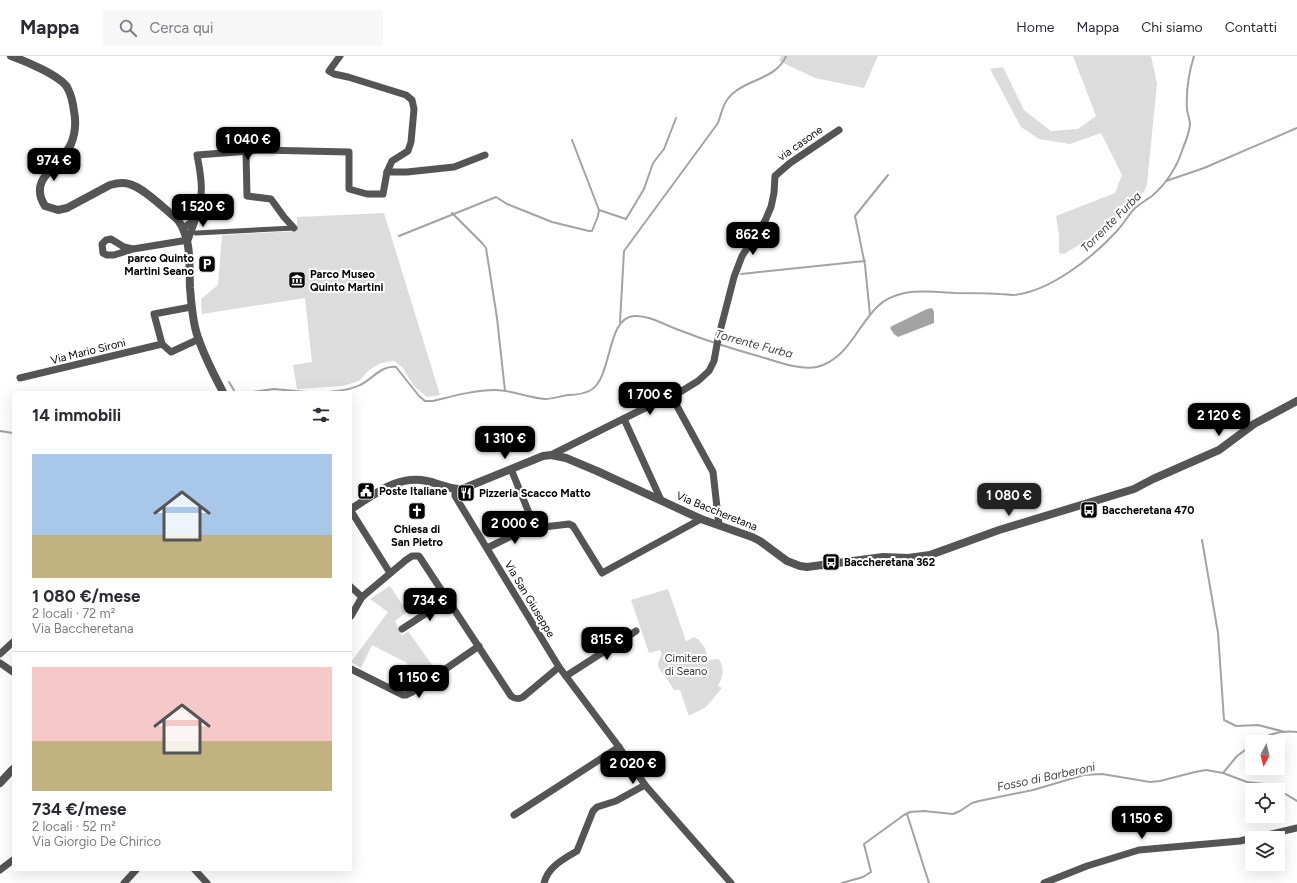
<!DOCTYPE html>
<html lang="it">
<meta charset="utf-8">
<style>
body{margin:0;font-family:Figtree,sans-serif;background:#f7f7f7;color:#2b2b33;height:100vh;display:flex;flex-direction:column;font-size:15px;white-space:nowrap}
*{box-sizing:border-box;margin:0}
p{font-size:13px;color:#7c7c81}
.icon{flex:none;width:22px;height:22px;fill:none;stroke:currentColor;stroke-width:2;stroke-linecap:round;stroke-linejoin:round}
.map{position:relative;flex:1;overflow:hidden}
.side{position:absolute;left:12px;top:335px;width:340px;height:480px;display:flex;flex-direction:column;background:#fff;border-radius:0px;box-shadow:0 4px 16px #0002}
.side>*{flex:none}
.needle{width:26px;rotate:187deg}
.buttons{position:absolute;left:1245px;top:679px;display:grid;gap:8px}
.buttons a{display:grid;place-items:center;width:40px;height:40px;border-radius:0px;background:#fff;box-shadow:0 4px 16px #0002;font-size:20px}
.price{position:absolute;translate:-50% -34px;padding:0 9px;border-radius:8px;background:#000;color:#fff;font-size:13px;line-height:26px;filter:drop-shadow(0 1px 2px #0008)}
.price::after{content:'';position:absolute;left:50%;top:24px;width:12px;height:9px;margin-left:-6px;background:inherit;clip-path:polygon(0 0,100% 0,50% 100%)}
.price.active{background:#222;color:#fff}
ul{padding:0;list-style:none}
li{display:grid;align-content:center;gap:8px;height:212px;padding:0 20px}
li+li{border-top:1px solid #e1e1e2}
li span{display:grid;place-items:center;height:124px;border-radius:0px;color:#555}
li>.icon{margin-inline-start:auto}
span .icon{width:72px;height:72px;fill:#fffc;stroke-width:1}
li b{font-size:17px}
h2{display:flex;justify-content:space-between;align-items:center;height:48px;padding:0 20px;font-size:17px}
header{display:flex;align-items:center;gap:24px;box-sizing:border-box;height:56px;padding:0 20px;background:#fff;border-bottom:1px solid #e1e1e2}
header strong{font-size:19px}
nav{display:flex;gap:22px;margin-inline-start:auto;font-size:14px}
.search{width:280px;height:36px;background:#f7f7f7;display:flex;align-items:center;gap:10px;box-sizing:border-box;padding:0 14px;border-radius:0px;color:#7c7c81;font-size:15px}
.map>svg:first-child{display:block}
.green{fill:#dcdcdc}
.water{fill:#a3a3a3}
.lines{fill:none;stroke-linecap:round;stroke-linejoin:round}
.stream{stroke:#a3a3a3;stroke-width:2}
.pedestrian{stroke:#555;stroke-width:5}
.minor{stroke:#555;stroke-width:7}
.tertiary{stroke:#555;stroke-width:8}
.labels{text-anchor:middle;stroke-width:4;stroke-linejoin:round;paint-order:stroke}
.street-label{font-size:11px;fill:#000;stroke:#fff}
.poi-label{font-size:11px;font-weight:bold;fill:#000;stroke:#fff;text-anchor:start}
.park-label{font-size:11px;fill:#333;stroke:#fff}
.water-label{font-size:12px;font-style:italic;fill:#444;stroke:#fff}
</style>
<header>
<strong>Mappa</strong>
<div class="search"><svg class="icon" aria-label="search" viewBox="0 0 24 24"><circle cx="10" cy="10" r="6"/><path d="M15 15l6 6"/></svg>Cerca qui</div>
<nav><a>Home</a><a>Mappa</a><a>Chi siamo</a><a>Contatti</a></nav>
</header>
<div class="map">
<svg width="1297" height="827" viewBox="0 0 1297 827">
<rect width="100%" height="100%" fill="#fff"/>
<g class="green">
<path d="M781,0h97l-14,32 -49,-10 -36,-17z"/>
<path d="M1073,0h78l6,27 -10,101 -3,8 -10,6 -27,30 -43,26 -5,-1v-17l-3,-20 59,-23 7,-18 -21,-42 -31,11 -31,-5 -18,-12 -31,-58 13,-2 21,43 27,21 27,-2 18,-13z"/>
<path d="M384,157l56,182 -13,2 -13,-11 -12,-19 -8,-6 -13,2 -12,7 -10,11 -16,5 -46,3 -4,-24 19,-3 -7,-64 -103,16 -1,-15 17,-14 4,-50 75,-4v-14z"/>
<path d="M390,530l17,26 -12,9 7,15 6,-5 27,38 -29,21 -10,-5 11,-22 -35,-18 -11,23 -10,-6 37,-50 -18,-13z"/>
<path d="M668,533l18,52 9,-4 1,2h2l7,9 3,12 11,-1c6,11 4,16 -1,27l4,2 -16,19 -17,9 -9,-26h-6c-2,-3 -4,-7 -7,-11 -7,-10 -13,-11 -5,-25l-2,-4 -11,3 -18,-53z"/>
</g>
<path class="water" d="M932,252l2,4v11l-36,14 -4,-3 -4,-6 2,-2 35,-17z"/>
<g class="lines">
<g class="stream">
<path d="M1166,125l38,-13 93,-40"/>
<path d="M599,154l27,9 18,-30 9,-26 11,-14 12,-31"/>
<path d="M452,157l30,30 4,5 11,70 8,73"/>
<path d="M399,180l97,-39 11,7 45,18 37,9h3l6,-15 1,-6 -27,-70"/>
<path d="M741,218l124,-13"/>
<path d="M870,259l-5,-50 -10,-49 33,-41"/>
<path d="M620,266l4,-71 94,-128c3,-8 4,-16 9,-23 14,-21 49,-19 59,-44"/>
<path d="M229,326l6,10"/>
<path d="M252,336l22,-3 32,3"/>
<path d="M329,336c10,-1 22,-2 31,-7 13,-6 21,-20 36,-18l23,29 6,5h8c20,-5 42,-11 62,-11 17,0 33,8 50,9 8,0 15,-3 23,-4 8,0 16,-1 23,-5 22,-14 15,-72 43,-74 15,-1 31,9 45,14 28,11 57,20 86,28 16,5 36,12 52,9 31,-8 40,-41 61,-61 6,-6 17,-11 27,-13 16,-3 33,-1 50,0 19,0 38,0 57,2 36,-2 80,-37 104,-63 7,-7 12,-17 19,-24 5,-4 11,-8 17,-12 15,-13 25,-29 31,-48 3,-7 6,-16 7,-23 0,-5 -2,-10 -3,-15 -1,-17 2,-38 7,-54"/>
<path d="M0,375l13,2"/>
<path d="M1202,484l16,93 6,87 12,6 22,-1 27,7"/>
<path d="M1256,686c12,-8 27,-12 41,-10"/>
<path d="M1223,717l14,-17 15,-11"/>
<path d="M907,758l22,69"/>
<path d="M842,827l21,-6 8,-5 -7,-28 40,-29 6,-3 14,-1 29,3 7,-3 12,-8 7,-2 54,-11 51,-15 18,-1 48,8 10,-1 35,-9 11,-2 17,3 24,9 17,2 8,2 25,15"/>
</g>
<path class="pedestrian" d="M196,177l98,-5"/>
<g class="minor">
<path d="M340,0l-11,15 5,3 14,3 58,18 6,5 2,9 -3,33 -3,9 -16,10 -5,11"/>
<path d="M246,96l1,44 24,3 13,18 10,11"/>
<path d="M183,172c4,-3 8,-5 10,-8 13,-19 8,-45 4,-65l64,-5 88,2v37l18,5h16l4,-22h20l47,-5 31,-12"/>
<path d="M133,193l-9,-2 -13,-8 -5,1 -4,4 1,9 4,2h7l19,-6 55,-9 8,-22"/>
<path d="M162,288l9,8 28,-13"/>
<path d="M20,322l142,-34 -8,-30 37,-7"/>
<path d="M672,341l41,75 6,53"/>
<path d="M624,363l37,81"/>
<path d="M551,399l98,-49 23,-9 26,-16 11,-10 5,-10 4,-22 16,-62 8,-21 23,-35 6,-14 3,-14 1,-17 15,-13 49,-33"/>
<path d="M511,413l23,56 10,2 25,-3 4,2 29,47 99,-54"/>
<path d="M455,434v6l104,171 60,80 26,38 86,98"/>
<path d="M351,455l39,62"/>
<path d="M487,492l47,-23"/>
<path d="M351,531l11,10"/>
<path d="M351,560l11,-19 44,-37 6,-4h7l92,140c4,3 7,4 12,1l36,-30"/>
<path d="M402,573l46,-30"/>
<path d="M0,598l13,-12"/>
<path d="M0,607l13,9"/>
<path d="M351,613l52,26h3l6,-3 67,-46"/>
<path d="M566,620l70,-45"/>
<path d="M514,759l105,-68"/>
<path d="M1254,782l43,-10"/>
<path d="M0,814l13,-10"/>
<path d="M195,814l12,13"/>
<path d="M124,827l12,-13"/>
<path d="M544,827c4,-16 19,-24 33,-32l16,-40 4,-4 19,-6 29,-16"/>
<path d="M1044,827l43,-17 52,-16 101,-9 12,-3"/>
</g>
<g class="tertiary">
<path d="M11,0c14,5 48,19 56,31 4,7 6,16 7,24 2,10 1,23 -3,33 -10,22 -44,34 -26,62l13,4 9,-2 43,-23c7,-2 12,-3 19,-1 14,3 37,26 49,36 14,20 11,44 12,68 1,13 2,26 5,39 4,19 19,48 28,65"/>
<path d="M351,453c23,-14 47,-35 76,-28 11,2 23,9 35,8l81,-33 8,-1 15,3 31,13 104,48 51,18 8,4 27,20 13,5 7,1 76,-10 25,1 22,-3 69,-25 135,-41 19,-10 66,-29 35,-26 43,-23"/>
<path d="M0,727l13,-14"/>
</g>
</g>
<defs>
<symbol id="parking-square" viewBox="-11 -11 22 22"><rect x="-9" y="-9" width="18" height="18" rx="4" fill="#000" stroke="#fff"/><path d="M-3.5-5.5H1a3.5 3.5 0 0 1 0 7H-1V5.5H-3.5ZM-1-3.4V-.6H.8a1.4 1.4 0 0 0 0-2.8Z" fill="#fff"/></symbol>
<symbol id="museum-square" viewBox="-11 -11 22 22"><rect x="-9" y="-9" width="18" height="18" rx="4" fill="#000" stroke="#fff"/><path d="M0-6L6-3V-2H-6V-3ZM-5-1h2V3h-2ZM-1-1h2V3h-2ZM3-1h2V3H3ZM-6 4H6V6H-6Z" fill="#fff"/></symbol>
<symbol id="civic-square" viewBox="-11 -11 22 22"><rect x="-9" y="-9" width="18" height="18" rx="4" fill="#000" stroke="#fff"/><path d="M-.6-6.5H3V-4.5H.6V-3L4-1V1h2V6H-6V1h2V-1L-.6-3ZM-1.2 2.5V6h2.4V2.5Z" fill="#fff"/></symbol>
<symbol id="restaurant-square" viewBox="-11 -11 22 22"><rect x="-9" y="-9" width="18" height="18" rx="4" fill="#000" stroke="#fff"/><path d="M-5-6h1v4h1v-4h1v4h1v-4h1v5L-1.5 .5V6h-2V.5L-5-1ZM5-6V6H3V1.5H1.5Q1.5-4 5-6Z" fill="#fff"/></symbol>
<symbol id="bus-square" viewBox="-11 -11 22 22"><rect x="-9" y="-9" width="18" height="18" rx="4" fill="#000" stroke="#fff"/><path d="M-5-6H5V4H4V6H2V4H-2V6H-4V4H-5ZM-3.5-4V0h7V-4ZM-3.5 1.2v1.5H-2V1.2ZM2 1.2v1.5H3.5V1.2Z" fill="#fff"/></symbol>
<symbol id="church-square" viewBox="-11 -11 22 22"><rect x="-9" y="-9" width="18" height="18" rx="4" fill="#000" stroke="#fff"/><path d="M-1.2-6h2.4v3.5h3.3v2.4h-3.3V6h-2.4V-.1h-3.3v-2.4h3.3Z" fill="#fff"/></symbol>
</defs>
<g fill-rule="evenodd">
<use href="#parking-square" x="197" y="198" width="20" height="20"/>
<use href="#museum-square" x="287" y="214" width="20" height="20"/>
<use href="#civic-square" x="356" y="425" width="20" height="20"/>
<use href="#restaurant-square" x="456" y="427" width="20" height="20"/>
<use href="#bus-square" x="1079" y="444" width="20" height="20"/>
<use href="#church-square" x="407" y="445" width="20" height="20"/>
<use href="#bus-square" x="821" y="496" width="20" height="20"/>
</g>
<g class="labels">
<g class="street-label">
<text transform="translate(800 87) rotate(-35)" y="4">via casone</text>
<text transform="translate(88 295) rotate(-14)" y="4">Via Mario Sironi</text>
<text transform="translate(717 455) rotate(22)" y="4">Via Baccheretana</text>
<text transform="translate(530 543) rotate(59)" y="4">Via San Giuseppe</text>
</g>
<g class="poi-label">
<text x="194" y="206" text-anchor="end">parco Quinto<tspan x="194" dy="13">Martini Seano</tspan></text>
<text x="310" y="222">Parco Museo<tspan x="310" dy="13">Quinto Martini</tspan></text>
<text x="379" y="439">Poste Italiane</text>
<text x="479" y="441">Pizzeria Scacco Matto</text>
<text x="1102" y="458">Baccheretana 470</text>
<text x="417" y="477" text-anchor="middle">Chiesa di<tspan x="417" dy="13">San Pietro</tspan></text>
<text x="844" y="510">Baccheretana 362</text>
</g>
<g class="park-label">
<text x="686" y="606">Cimitero<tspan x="686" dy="13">di Seano</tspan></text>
</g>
<g class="water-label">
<text transform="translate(1111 166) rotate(-45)" y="4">Torrente Furba</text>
<text transform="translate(754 288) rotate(15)" y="4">Torrente Furba</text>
<text transform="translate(1046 721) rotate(-12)" y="4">Fosso di Barberoni</text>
</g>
</g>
</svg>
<div class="buttons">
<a><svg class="needle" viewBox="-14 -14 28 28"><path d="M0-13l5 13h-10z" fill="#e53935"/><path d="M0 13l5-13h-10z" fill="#7c7c81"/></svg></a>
<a><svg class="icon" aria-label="locate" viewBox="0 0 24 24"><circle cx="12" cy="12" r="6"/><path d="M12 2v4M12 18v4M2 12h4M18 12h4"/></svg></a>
<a><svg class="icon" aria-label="layers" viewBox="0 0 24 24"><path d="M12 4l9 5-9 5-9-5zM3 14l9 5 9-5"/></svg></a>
</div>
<b class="price" style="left:248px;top:105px">1 040 €</b>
<b class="price" style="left:54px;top:126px">974 €</b>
<b class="price" style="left:203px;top:172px">1 520 €</b>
<b class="price" style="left:753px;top:200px">862 €</b>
<b class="price" style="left:650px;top:360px">1 700 €</b>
<b class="price" style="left:1219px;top:381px">2 120 €</b>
<b class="price" style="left:505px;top:404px">1 310 €</b>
<b class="price active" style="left:1009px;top:461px">1 080 €</b>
<b class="price" style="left:515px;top:489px">2 000 €</b>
<b class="price" style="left:430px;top:566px">734 €</b>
<b class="price" style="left:607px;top:605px">815 €</b>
<b class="price" style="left:419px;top:643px">1 150 €</b>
<b class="price" style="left:633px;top:729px">2 020 €</b>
<b class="price" style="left:1142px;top:784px">1 150 €</b>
<section class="side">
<h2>14 immobili<svg class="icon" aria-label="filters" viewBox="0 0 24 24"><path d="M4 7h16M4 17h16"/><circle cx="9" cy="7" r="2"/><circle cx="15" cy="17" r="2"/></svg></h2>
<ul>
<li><span style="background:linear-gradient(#a9c7e8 65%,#c2b280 0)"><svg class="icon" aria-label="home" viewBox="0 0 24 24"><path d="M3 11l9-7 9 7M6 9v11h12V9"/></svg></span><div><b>1 080 €/mese</b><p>2 locali · 72 m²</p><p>Via Baccheretana</p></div></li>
<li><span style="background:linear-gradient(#f6c9c9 60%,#c2b280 0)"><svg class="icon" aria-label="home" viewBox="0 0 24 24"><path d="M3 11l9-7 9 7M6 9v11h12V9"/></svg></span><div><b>734 €/mese</b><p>2 locali · 52 m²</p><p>Via Giorgio De Chirico</p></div></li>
</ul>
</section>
</div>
